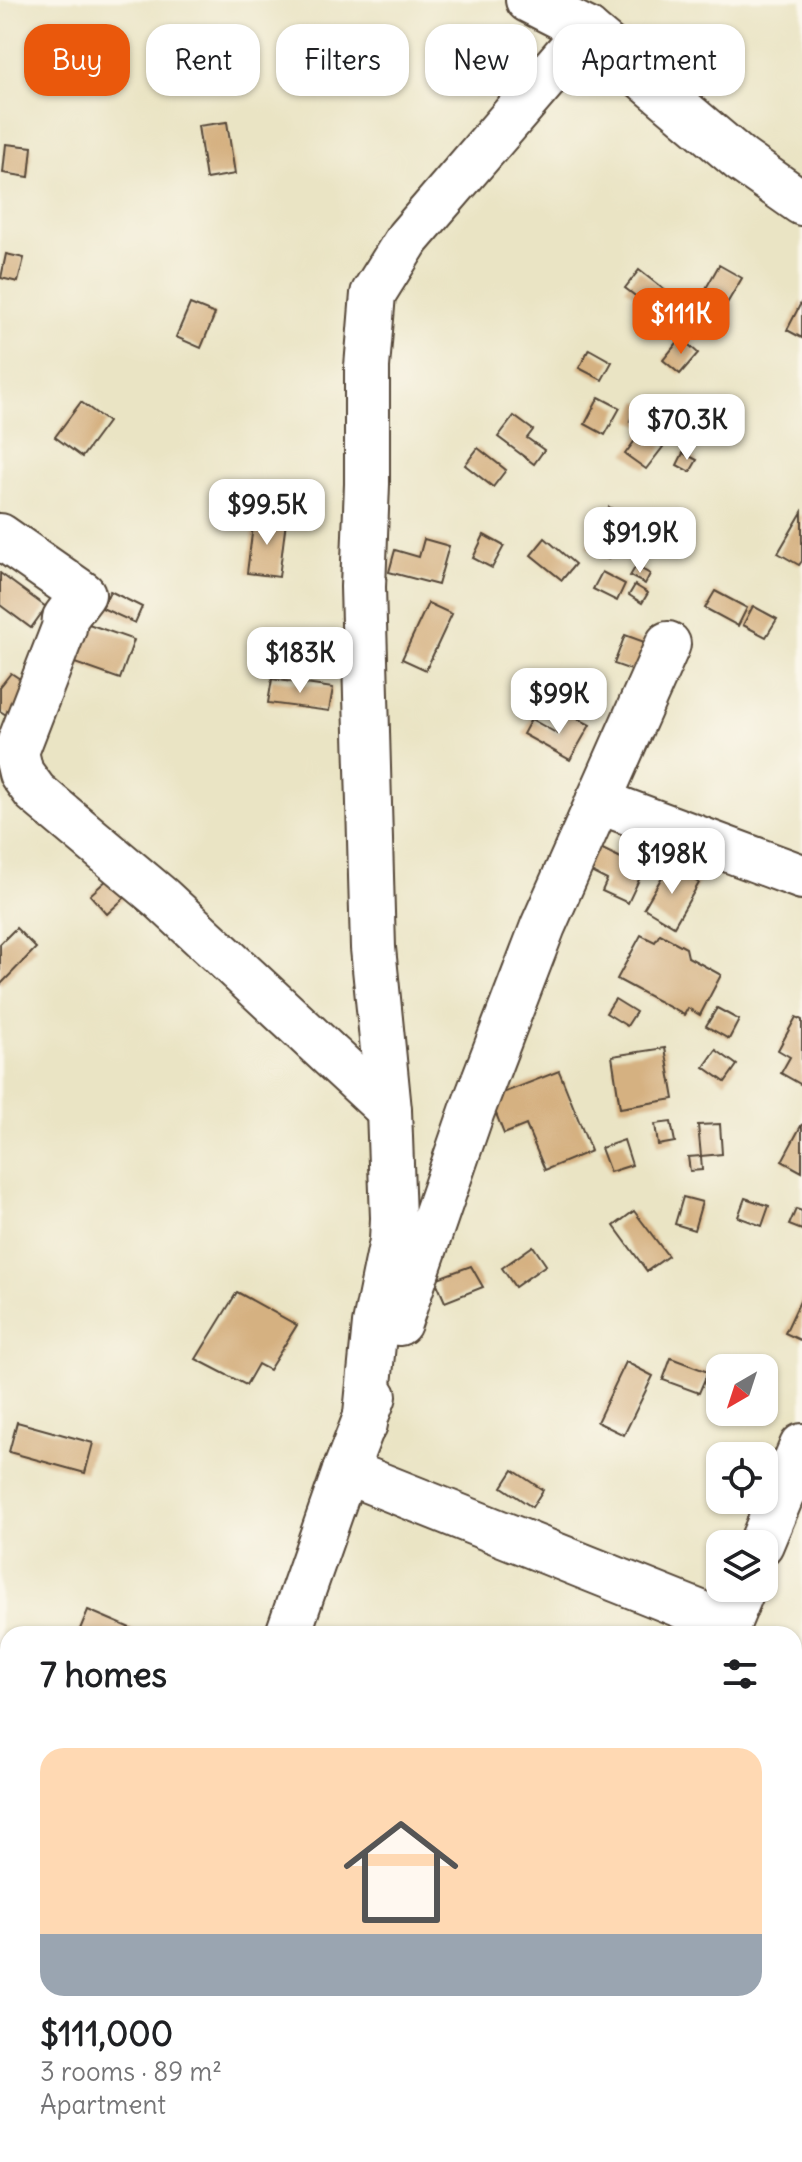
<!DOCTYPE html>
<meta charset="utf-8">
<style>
body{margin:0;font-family:Delius,sans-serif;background:#f6f6f6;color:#202124;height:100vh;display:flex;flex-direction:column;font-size:30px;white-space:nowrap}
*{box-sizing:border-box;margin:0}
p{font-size:26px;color:#757577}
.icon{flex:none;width:44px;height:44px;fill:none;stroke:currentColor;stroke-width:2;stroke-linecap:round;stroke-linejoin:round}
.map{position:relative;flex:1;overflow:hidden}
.details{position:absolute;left:0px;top:1626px;width:802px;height:536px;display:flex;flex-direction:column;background:#fff;border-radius:24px 24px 0 0;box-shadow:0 2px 6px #0004}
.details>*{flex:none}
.guide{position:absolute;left:24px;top:24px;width:754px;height:72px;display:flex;gap:16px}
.needle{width:52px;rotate:219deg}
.buttons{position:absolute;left:706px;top:1354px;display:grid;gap:16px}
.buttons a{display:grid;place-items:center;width:72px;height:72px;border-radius:16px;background:#fff;box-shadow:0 2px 6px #0004;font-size:40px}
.price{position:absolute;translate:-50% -68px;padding:0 18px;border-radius:16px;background:#fff;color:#222;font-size:26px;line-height:52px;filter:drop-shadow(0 2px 4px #0008)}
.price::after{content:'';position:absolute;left:50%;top:48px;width:24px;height:18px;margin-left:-12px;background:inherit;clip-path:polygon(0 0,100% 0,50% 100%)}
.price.selected{background:#ea580c;color:#fff}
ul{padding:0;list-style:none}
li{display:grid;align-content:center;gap:16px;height:424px;padding:0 40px}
li span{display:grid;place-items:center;height:248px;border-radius:24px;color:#555}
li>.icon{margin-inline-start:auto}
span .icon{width:144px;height:144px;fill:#fffc;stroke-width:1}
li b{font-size:34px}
h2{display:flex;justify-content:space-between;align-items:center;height:96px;padding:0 40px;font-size:34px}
.chip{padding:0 28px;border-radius:24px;background:#fff;box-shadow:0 2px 6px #0004;font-size:28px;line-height:72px}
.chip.selected{background:#ea580c;color:#fff}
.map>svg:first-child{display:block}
.building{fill:#d5b181}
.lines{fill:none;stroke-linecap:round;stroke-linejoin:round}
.minor-casing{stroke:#554637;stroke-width:48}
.highway-casing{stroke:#554637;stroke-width:48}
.minor{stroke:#fff;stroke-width:44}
.highway{stroke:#fff;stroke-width:44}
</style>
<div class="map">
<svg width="802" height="2162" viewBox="0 0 802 2162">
<rect width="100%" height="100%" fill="#fbf7ec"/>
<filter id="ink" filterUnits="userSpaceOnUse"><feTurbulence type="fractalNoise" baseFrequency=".0125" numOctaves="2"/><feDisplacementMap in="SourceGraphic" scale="16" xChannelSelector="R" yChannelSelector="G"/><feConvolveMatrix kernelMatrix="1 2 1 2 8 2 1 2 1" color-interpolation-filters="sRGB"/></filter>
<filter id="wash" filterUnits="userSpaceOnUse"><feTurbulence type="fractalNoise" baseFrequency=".006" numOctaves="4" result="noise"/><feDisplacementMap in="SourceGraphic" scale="32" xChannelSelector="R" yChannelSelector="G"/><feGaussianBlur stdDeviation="1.8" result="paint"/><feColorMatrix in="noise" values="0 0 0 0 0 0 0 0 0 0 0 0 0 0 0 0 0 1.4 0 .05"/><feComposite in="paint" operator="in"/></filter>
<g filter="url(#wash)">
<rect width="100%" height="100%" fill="#eae4c4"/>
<g id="blocks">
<g class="building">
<path d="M227,122l8,52 -29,5 -8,-53z"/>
<path d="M6,144l26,3 -3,30 -26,-4z"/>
<path d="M6,254l18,4 -6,24 -17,-4z"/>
<path d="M719,265l23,13 -29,49 -22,-12z"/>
<path d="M639,270l37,29 -13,18 -38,-29z"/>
<path d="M802,301v37l-15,-8z"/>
<path d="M190,304l25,10 -14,34 -25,-11z"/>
<path d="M681,338l17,15 -18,21 -17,-14z"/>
<path d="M589,349l23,13 -10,18 -23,-12z"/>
<path d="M599,397l21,11 -15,27 -20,-11z"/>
<path d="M638,401l24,9 -8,20 -24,-9z"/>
<path d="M81,402l27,20 -26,35 -27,-20z"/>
<path d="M514,416l19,14 -6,8 17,12 -10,14 -36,-27z"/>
<path d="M642,431l21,16 -17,22 -21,-15z"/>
<path d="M478,448l28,22 -13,17 -28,-22z"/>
<path d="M683,453l14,7 -7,12 -13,-7z"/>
<path d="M609,507l21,12 -22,40 -22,-12z"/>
<path d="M802,512v49l-3,4 -21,-12z"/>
<path d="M254,518l32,3 -7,56 -32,-4z"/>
<path d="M484,535l20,11 -12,22 -19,-10z"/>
<path d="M545,538l30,26 -13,16 -31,-25z"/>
<path d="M424,539l25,7 -11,39 -49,-13 6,-22 24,7z"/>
<path d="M636,566l14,8 -5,10 -15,-8z"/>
<path d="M602,572l23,12 -8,17 -24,-12z"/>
<path d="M0,573l46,34 -15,21 -31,-23z"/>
<path d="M635,585l13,8 -6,10 -13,-8z"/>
<path d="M110,591l32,16 -7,16 -33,-15z"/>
<path d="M715,591l32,17 -9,18 -33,-18z"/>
<path d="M428,603l24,11 -26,56 -24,-11z"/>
<path d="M753,606l24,13 -11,18 -23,-12z"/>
<path d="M83,622l51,18 -14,39 -51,-18z"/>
<path d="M625,635l25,9 -10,29 -26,-9z"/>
<path d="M11,673l21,14 -21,31 -11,-7v-24z"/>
<path d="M272,679l61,9 -4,23 -61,-8z"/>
<path d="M569,714l21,11 -20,35 -47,-26 8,-15 27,15z"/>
<path d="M594,845l50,24 -16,34 -26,-12 5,-11 -24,-12z"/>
<path d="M669,865l30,18 -25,43 -30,-18z"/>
<path d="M118,870l17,18 -28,26 -17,-19z"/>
<path d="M16,928l20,20 -36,37v-41z"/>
<path d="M660,934l26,14 2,9 33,18 -21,40 -12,-7 -4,7 -67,-36 24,-44 14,7z"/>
<path d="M615,999l21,13 -9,14 -21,-13z"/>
<path d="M717,1008l22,12 -10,19 -23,-13z"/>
<path d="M796,1017l6,3v65l-21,-12 9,-16 -12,-7z"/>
<path d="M665,1048l9,51 -54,9 -8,-52z"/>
<path d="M716,1050l21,15 -12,17 -21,-15z"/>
<path d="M559,1071l32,80 -46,19 -19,-45 -22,9 -14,-36z"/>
<path d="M671,1122l4,20 -17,3 -3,-21z"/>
<path d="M720,1124l2,30 -21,2 -3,-31z"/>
<path d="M802,1124v48l-20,-11z"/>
<path d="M624,1140l8,25 -22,7 -9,-24z"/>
<path d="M701,1156l1,14 -12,1 -2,-14z"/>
<path d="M683,1197l19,5 -8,28 -19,-6z"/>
<path d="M745,1198l24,8 -7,20 -24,-9z"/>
<path d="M796,1209l6,2v19l-13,-5z"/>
<path d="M634,1211l34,45 -21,15 -33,-45z"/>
<path d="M533,1246l13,19 -31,22 -13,-19z"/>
<path d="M471,1266l12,21 -38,15 -10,-23z"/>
<path d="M237,1292l60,33 -28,45 -11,-6 -12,21 -50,-26z"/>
<path d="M802,1297v44l-17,-8z"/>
<path d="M671,1358l37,14 -9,21 -36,-13z"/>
<path d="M626,1362l27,14 -29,59 -27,-13z"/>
<path d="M17,1422l76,21 -8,30 -76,-21z"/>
<path d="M513,1470l30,20 -11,17 -30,-20z"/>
<path d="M88,1610l56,24h-66z"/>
</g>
</g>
</g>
<g filter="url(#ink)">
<use href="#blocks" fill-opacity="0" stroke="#554637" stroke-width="2"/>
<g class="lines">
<defs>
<g id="minor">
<path d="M528,0l59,30 154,130 61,43"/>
<path d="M0,536l83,58 -18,24 -1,10 -48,124 5,21 14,19 126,106 228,212"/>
<path d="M598,801l204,76"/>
<path d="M399,1323l73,-212 71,-185 125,-282"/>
<path d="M365,1424l10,-100 17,-83 1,-23 -4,-108 -16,-162 -10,-361 4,-103v-117l6,-73 35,-56 179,-208"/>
<path d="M345,1471l383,153"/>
<path d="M761,1544l41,-98"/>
<path d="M288,1634l57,-163 29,-75"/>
<path d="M724,1634l19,-46"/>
<path d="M0,1807l8,2"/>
<path d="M0,2040l8,3"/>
<path d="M794,2098l8,4"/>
<path d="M29,2162l4,-8"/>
</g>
<g id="highway">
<path d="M0,1971l8,3"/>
<path d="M461,2154l19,8"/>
</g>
</defs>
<use href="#minor" class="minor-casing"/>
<use href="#highway" class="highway-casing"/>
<use href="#minor" class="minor"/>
<use href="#highway" class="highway"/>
</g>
</g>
</svg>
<div class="buttons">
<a><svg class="needle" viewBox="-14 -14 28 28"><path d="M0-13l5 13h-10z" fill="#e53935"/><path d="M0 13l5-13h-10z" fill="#757577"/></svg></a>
<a><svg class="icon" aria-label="locate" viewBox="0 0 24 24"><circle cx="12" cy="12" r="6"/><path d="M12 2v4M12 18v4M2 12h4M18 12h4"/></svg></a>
<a><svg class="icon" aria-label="layers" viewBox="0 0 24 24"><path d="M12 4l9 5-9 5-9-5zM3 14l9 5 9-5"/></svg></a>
</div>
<b class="price selected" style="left:681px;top:356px">$111K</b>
<b class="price" style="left:687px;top:462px">$70.3K</b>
<b class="price" style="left:267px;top:547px">$99.5K</b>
<b class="price" style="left:640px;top:575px">$91.9K</b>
<b class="price" style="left:300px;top:695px">$183K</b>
<b class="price" style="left:559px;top:736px">$99K</b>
<b class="price" style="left:672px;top:896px">$198K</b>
<div class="guide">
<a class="chip selected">Buy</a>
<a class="chip">Rent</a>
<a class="chip">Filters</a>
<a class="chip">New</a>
<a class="chip">Apartment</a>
</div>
<section class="details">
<h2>7 homes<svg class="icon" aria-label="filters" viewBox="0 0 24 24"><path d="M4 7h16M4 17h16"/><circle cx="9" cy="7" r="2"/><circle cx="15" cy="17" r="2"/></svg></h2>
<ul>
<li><span style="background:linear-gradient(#ffd9b3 75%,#9aa5b1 0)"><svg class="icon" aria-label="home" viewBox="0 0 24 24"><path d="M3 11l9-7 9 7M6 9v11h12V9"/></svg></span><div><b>$111,000</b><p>3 rooms · 89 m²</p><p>Apartment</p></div></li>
</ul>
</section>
</div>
